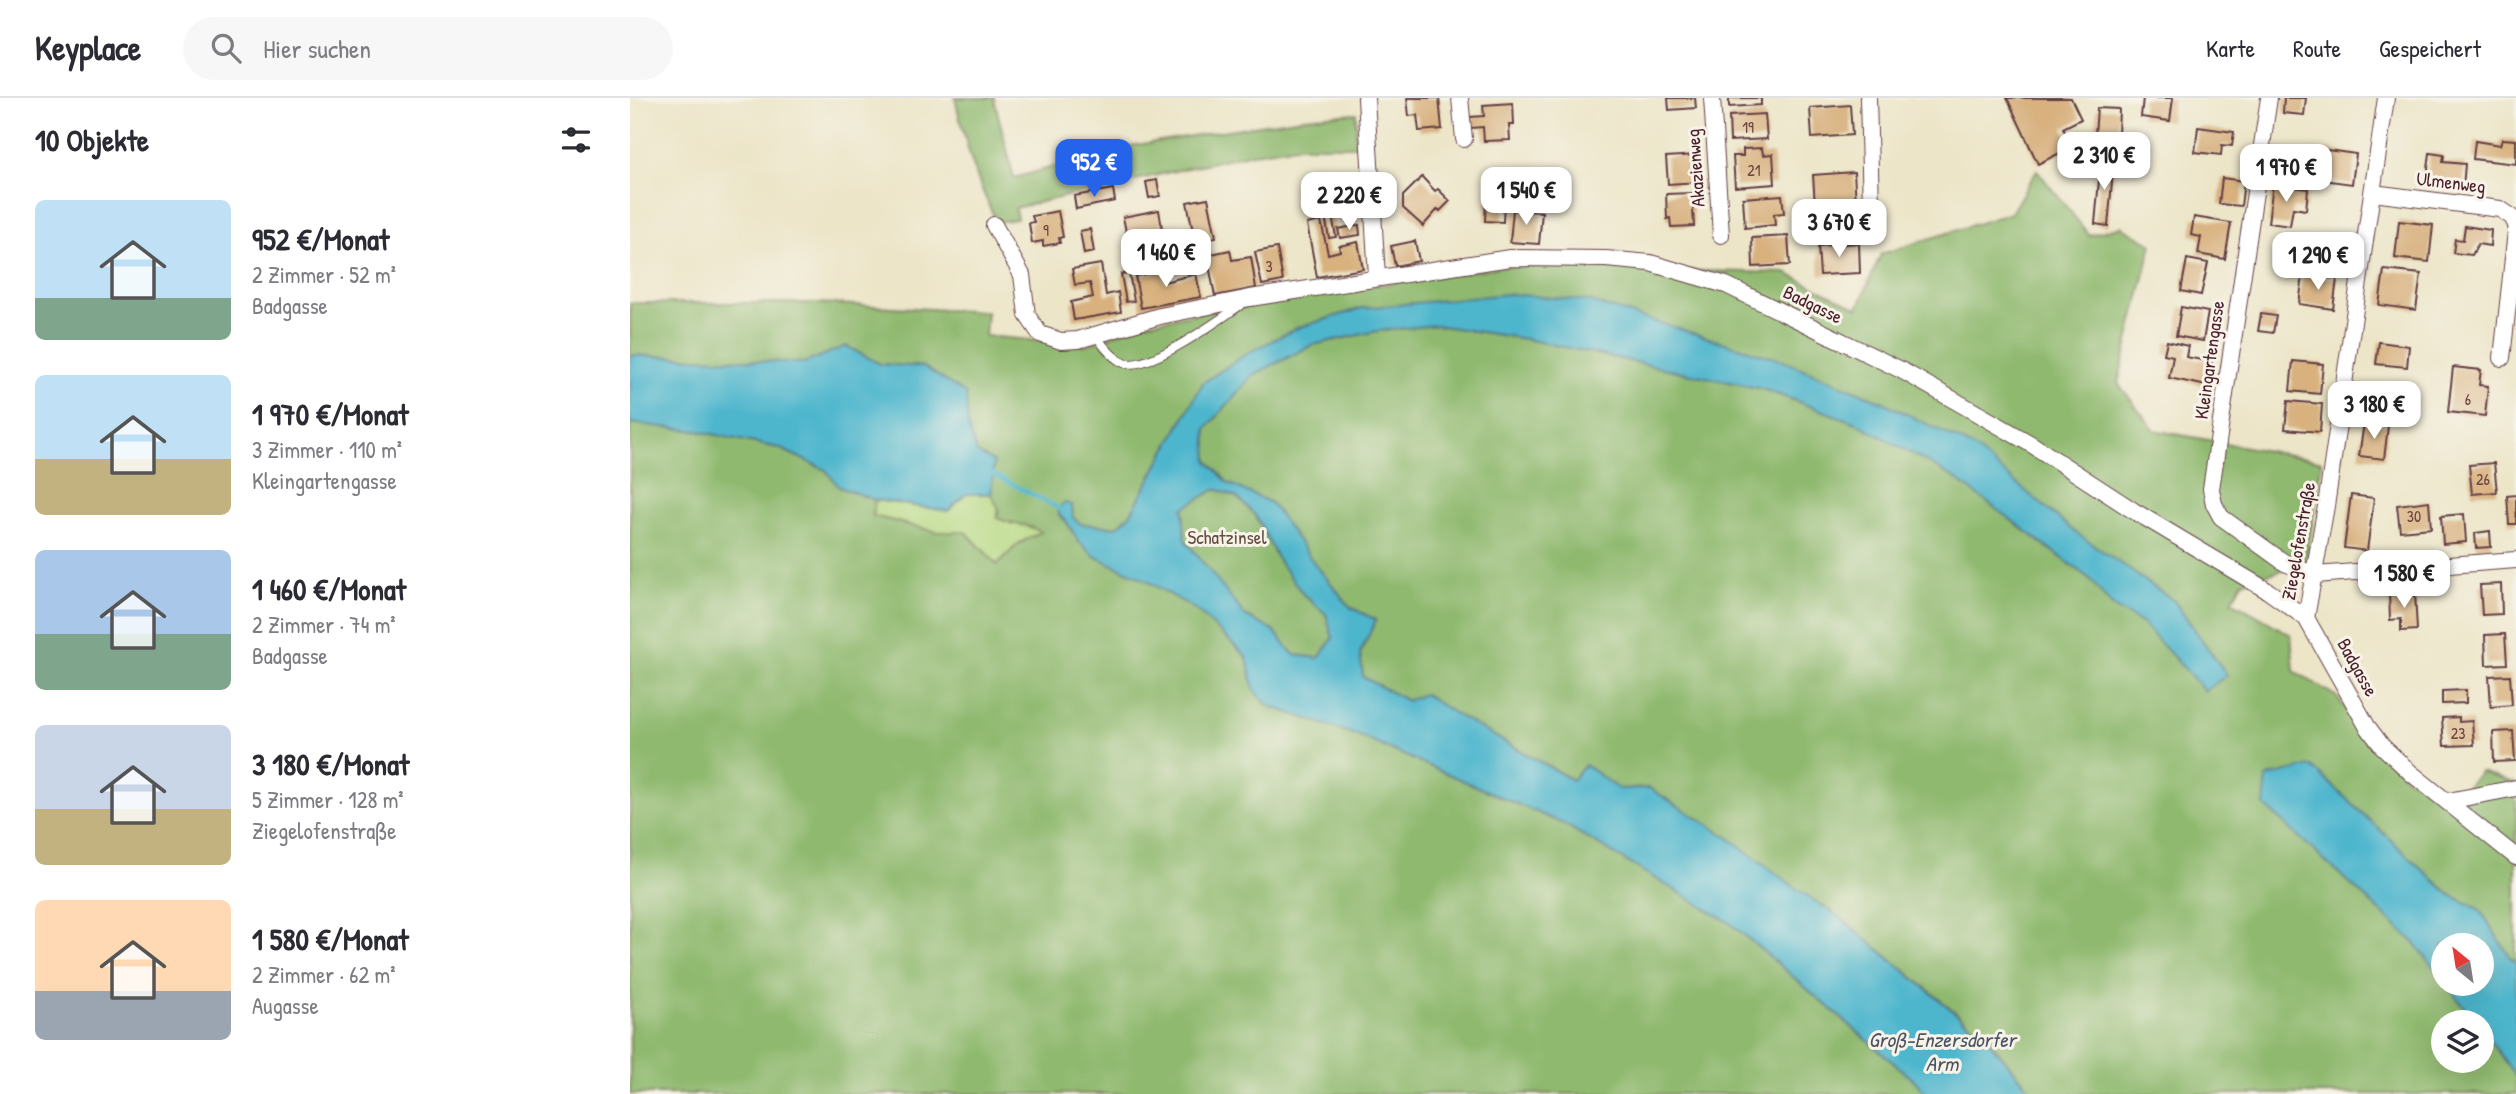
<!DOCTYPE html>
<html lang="de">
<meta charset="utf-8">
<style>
body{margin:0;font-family:"Patrick Hand",sans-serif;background:#f7f7f7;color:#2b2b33;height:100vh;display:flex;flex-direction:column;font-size:26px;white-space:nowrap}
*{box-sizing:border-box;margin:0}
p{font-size:23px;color:#7c7c81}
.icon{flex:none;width:38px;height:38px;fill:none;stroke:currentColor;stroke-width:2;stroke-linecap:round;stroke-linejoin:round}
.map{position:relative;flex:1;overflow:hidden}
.drawer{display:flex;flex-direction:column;background:#fff;width:630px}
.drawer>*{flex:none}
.needle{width:46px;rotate:330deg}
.fabs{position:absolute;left:1801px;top:835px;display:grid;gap:14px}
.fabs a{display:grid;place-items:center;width:63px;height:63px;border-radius:50%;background:#fff;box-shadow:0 7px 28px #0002;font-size:35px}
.price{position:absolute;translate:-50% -60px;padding:0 16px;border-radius:14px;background:#fff;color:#222;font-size:23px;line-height:46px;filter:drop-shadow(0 2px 4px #0008)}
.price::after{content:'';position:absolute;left:50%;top:42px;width:21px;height:16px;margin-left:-10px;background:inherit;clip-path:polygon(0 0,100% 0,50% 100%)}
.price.current{background:#2563eb;color:#fff}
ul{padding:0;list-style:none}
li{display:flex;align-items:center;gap:21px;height:175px;padding:0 35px}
li span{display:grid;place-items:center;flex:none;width:196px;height:140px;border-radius:10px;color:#555}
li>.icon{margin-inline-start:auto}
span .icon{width:84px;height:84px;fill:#fffc;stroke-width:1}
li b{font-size:30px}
h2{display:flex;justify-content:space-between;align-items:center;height:84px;padding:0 35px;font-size:30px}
header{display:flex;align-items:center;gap:42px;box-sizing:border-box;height:98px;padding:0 35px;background:#fff;border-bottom:2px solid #e1e1e2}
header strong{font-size:33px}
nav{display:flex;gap:38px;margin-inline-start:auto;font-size:24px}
.search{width:490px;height:63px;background:#f7f7f7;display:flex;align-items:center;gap:18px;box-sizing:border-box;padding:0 24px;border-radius:38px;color:#7c7c81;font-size:26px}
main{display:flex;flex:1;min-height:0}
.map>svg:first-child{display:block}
.green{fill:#b5d982;stroke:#807c56;stroke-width:2}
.forest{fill:#90b970;stroke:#6d6c4e;stroke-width:2}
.water{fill:#4eb6cd;stroke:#4c6a7c;stroke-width:2;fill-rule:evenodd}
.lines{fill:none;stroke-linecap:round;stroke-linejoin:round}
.stream{stroke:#4eb6cd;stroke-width:4.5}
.building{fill:#d8b17f}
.lane-casing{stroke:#623d43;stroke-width:10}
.street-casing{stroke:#623d43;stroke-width:18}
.lane{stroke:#fff;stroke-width:8}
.street{stroke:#fff;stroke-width:16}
.labels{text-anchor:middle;stroke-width:6;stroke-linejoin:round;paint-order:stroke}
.number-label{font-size:16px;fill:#6e4440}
.street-label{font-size:19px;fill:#4a1f2b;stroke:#f7f3e8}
.park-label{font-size:19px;fill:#654e41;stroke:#f7f3e8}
.water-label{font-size:21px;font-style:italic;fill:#4b5464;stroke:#f7f3e8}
</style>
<header>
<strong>Keyplace</strong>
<div class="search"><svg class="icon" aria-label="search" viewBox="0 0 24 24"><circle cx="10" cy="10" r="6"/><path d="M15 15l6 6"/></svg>Hier suchen</div>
<nav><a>Karte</a><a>Route</a><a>Gespeichert</a></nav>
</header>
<main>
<section class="drawer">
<h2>10 Objekte<svg class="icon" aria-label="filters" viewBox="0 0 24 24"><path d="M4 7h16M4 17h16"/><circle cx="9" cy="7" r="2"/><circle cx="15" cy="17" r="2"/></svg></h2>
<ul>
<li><span style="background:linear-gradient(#bfe0f5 70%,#7fa58c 0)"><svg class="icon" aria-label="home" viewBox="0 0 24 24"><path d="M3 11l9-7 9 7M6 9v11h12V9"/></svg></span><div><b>952 €/Monat</b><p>2 Zimmer · 52 m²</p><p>Badgasse</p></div></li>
<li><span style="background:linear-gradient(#bfe0f5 60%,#c2b280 0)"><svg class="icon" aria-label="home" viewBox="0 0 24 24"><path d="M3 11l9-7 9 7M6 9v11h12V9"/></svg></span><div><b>1 970 €/Monat</b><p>3 Zimmer · 110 m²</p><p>Kleingartengasse</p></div></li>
<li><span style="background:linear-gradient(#a9c7e8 60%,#7fa58c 0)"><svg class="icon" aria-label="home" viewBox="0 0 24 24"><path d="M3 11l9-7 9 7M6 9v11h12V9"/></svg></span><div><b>1 460 €/Monat</b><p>2 Zimmer · 74 m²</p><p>Badgasse</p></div></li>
<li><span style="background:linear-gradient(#c9d6e8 60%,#c2b280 0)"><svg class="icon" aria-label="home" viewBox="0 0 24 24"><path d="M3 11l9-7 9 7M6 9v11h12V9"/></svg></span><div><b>3 180 €/Monat</b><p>5 Zimmer · 128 m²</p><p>Ziegelofenstraße</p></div></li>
<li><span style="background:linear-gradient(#ffd9b3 65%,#9aa5b1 0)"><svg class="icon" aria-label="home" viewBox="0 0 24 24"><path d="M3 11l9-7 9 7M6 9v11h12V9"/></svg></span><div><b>1 580 €/Monat</b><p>2 Zimmer · 62 m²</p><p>Augasse</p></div></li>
</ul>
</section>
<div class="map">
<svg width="1886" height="996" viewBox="0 0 1886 996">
<rect width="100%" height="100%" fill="#f7f3e8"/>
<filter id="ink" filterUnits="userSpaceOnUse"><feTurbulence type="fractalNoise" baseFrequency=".0143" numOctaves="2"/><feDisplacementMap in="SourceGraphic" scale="14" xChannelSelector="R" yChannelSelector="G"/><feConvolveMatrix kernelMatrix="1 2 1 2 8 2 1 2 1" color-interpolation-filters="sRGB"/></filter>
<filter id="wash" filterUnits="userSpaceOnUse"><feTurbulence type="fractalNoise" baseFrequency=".00686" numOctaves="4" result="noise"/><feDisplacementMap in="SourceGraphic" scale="28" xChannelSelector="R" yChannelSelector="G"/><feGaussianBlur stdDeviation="1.57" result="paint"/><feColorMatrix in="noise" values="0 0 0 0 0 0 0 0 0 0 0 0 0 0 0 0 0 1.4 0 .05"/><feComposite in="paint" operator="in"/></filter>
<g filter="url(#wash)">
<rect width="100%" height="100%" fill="#ece5c8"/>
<path class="green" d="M336,396h25l8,15 12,15 19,1 11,7 -23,12 -21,21 -31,-33h-29l-64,-16 2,-16 73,11z"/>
<g class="forest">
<path d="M325,0h39l20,80 110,-31 190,-31 42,-3v33h-58l-50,8 -233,54 2,11 -20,3c-21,-40 -32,-81 -42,-124z"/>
<path d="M1407,72l52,65 32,-9 31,18 -34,139 36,47 168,31 -16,102 -64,19 -10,19 59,34 3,36 43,26 31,45 40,37 51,16 21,-23 36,12v178l-6,-5 -31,-48 -30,-15 -138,-128 -47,39 151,138 28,36v5h3l30,38h-33v38h39v-31l34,48v17h-482l-47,-56 -149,-122 -41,-27 -71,-53 -77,-48 -30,1 -34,-24 -12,15 -118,-66 -31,-20 -17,7 -44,-24 -3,-23 15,-34 -25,-13 -36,-44 -43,-60 -43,-20 -20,-22 -2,-32 47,-54 59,-30 65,-14 59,-6 90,14 237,50 94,34 98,55 135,101 22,27 31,18 62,66 22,-15 -53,-74 -291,-199 -520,-94 -66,20 -51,26 -43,29 -73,132 -13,12 -36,-3 -8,-6 -14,-3 7,6 13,21 17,15 46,21 53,31 52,48 7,33 15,16 90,30 203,87 168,100 185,158 12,13h-1297v-671l68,8 81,17 47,22 13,17 36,13 -2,16 64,16h29l31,33 21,-21 23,-12c-14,-9 -29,-7 -44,-14l2,-9 -8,-15 3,-32 -17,-9 -9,-26 -3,-33 -41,-27 -44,-3 -34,-18 -41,17 -175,-8v-52h187l170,9 -2,24 102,9 58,-22 121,-22 242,-35 278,7 72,35 23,-54 130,-41z"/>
<path d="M586,391l21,8 19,19 22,44 25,34 23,20 7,24 -14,20 -25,-3 -21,-25 -27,-13 -61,-77 -2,-32z"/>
</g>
<g class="water">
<path d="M879,196l79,7 193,59 102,42 90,45 102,85 99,69 53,74 -22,16 -62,-67 -31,-18 -22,-27 -135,-101 -98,-55 -94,-34 -237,-50 -90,-14 -59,6 -65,14 -59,30 -47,54 2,32 20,22 43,20 43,60 36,44 26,13 -16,33 3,24 44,24 17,-7 31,20 117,66 13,-15 34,24 30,-1 77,48 71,53 41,27 149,123 47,55h-107l-12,-13 -185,-158 -168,-100 -203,-87 -90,-30 -15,-16 -7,-33 -52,-48 -53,-31 -46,-21 -17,-15 -13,-21 -7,-6 -1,-7 7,-5 7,2 1,13 8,6 36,3 13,-12 73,-132 43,-29 51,-26 66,-20zM586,391l21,8 19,19 22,44 25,34 23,20 7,24 -14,20 -25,-3 -21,-25 -27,-13 -61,-77 -2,-32z"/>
<path d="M216,248l34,18 44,3 42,27 2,33 9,26 17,9 -3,32h-25l-18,17 -73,-11 -36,-13 -13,-17 -47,-22 -81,-17 -68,-8v-68l174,8z"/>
<path d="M1681,668l138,128 30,15 31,48 6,5v115l-34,-48v-7h-6l-30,-38h36v-39h-39v34l-28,-36 -151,-138 3,-28z"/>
</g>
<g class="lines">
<path class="stream" d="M357,373l73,38"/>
</g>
<g id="blocks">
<g class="building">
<path d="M777,0h32l3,31 -23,2 -2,-16 -8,1z"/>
<path d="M1038,0h27l1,10 -27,2z"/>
<path d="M1099,0h32v7l-32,2z"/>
<path d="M1377,0h64l10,21 -18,9 9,19 -34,17z"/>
<path d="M1513,0h30l-3,23 -29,-4z"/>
<path d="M1654,0h22l-2,17 -21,-2z"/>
<path d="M883,5l1,22h-5l1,15 -26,1 -1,-14 -13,1v-11l14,-1 -1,-11z"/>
<path d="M1220,7l2,30 -40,3 -2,-30z"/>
<path d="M1467,10l22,1 -1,27 -23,-1z"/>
<path d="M1135,16l2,25 -37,2 -1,-25z"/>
<path d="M1568,29l36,5 -2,14 -10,-1 -1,10 -26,-3z"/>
<path d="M1872,41l14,1v24l-43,-5 2,-18 25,4z"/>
<path d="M1132,50l1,7 10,-1 2,30 -40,3 -2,-31h10v-7z"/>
<path d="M1697,52l29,4 -4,30 -30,-4z"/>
<path d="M1800,55l14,2 -1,7 22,2 -2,24 -37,-4z"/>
<path d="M1067,57l2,27 -31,2 -2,-27z"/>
<path d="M1471,60l13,2 -6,66 -13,-2z"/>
<path d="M1224,74l2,31 -41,2 -2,-30z"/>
<path d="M792,79l13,14 3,-2 12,12 -10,10 -2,-2 -15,17 -20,-18v-12z"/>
<path d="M1592,80l22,3 -3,25 -22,-2z"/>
<path d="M527,82l3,16 -11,2 -3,-16z"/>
<path d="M1643,86l35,5 -2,21 -13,-2 -3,18 -22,-3z"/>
<path d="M483,91l2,12 -39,8 -2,-13z"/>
<path d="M1062,95l2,33 -23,1 -1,-9 -3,1 -1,-25z"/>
<path d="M1152,97l2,18 -10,1 1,11 -30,3 -2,-30z"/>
<path d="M578,100l8,39 -21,4 -8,-39z"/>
<path d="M856,104l18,1 -1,19 -18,-1z"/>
<path d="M529,112l4,25 -35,7 -5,-25z"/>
<path d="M883,112l29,2 -3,32 -29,-2z"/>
<path d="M428,113l5,26 -4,1 1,5 -17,3v-5l-11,2 -3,-20 5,-1 -2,-6z"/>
<path d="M702,117l4,22 -7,1 -4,-22z"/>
<path d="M1564,119l37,6 -6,36 -27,-5 3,-17 -10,-2z"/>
<path d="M691,123l7,33 12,-3 -1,-5 19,-4 5,27 -46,8 -10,-53z"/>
<path d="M1769,123l34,4 -4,37 -34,-4z"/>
<path d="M729,127l1,10 -20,3 -2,-9z"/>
<path d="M1835,128l26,4 -1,16 -12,-2 -6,11 -19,-2 2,-14 8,1z"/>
<path d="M460,131l4,23 -10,2 -4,-23z"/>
<path d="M1158,138l2,29 -37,2 -1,-29z"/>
<path d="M785,143l4,20 -24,5 -4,-20z"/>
<path d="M1229,145l1,30 -40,2 -2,-29z"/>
<path d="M647,150l6,33 -21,4 -7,-33z"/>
<path d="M600,152l2,10 19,-3 5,31 -41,8 -8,-41z"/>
<path d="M1557,161l21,4 -7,32 -20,-4z"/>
<path d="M471,166l5,31 12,-3 3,20 -47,8 -3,-18 22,-5 -3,-14 -15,2 -3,-16z"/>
<path d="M1754,172l37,4 -5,36 -37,-5z"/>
<path d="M532,173l2,11 32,-8 5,23 -60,11 -6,-32z"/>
<path d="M499,175l5,28 -8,1 -5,-28z"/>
<path d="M1673,177l34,4 -4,30 -34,-5z"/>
<path d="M1551,209l27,5 -5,29 -27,-5z"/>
<path d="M1631,216l15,2 -3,17 -15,-2z"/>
<path d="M1537,243l21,5 -2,11 26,5 -5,24 -38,-8 4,-22 -9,-2z"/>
<path d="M1749,244l30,4 -2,21 -31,-3z"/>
<path d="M1663,263l30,3 -3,30 -30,-3z"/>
<path d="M1823,269l28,3 -2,15 9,1 -3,30 -37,-4z"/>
<path d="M1658,303l34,3 -2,28 -35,-3z"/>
<path d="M1734,325l24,3 -4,33 -25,-3z"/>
<path d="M1864,365l3,29 -25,2 -3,-29z"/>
<path d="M1721,397l23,3 -7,53 -23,-3z"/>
<path d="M1886,397v29h-7l-2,-28z"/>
<path d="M1799,403l2,27 -31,3 -3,-26z"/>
<path d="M1834,416l2,28 -23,2 -2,-28z"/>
<path d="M1860,433l1,16 -15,1 -1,-15z"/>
<path d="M1871,486l1,30 -20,1 -2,-30z"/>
<path d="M1771,493v3l14,-1 2,37 -16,1v-12l-11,1 -1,-28z"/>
<path d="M1875,536l2,30 -21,1 -1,-30z"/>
<path d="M1880,577l2,30 -21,2 -2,-31z"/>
<path d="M1836,592v13l-24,1v-13z"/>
<path d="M1829,619v5l13,-1 2,24 -30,1 -2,-28z"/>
<path d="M1883,633l2,30 -21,1 -1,-30z"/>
</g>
</g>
</g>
<g filter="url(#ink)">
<use href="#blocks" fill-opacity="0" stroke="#623d43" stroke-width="2"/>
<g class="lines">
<defs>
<path id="lane" d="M466,238c7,9 17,23 28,27 26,8 94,-43 117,-58"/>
<g id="street">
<path d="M736,0l11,179"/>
<path d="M830,0l4,41"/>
<path d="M1082,0l9,137"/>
<path d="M1238,0l3,108"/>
<path d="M1639,0l-58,391 3,15 7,13 64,46 30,12 201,-15"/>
<path d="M1743,95l127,16 12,8 4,8"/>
<path d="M364,127l28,50 5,40 13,19 21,7 17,-1 82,-24 90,-18 260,-40 96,1 44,4 76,22 175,85 130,74 103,67 134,80 38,27 61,108 15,20 29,27 105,84"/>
<path d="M1872,260l14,-127"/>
<path d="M1676,520l20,-112 60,-408"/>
<path d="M1818,703l68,-13"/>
</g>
</defs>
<use href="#lane" class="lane-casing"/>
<use href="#street" class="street-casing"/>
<use href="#lane" class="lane"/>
<use href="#street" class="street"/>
</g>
</g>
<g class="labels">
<g class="number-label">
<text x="1118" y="35">19</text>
<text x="1124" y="78">21</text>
<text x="416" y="138">9</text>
<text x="639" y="174">3</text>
<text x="1838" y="307">6</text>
<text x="1853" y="387">26</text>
<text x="1784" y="424">30</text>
<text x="1828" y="641">23</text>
</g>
<g class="street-label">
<text transform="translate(1065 70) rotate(-94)" y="7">Akazienweg</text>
<text transform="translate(1821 84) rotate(7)" y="7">Ulmenweg</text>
<text transform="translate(1183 206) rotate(26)" y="7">Badgasse</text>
<text transform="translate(1579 262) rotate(-82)" y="7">Kleingartengasse</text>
<text transform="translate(1668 443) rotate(-80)" y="7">Ziegelofenstraße</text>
<text transform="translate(1728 569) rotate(61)" y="7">Badgasse</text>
</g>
<g class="park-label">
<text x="597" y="446">Schatzinsel</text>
</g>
<g class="water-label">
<text x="1312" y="949">Groß-Enzersdorfer<tspan x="1312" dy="24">Arm</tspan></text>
</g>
</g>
</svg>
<div class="fabs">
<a><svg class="needle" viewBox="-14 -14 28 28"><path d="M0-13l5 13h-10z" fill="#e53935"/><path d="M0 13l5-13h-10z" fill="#7c7c81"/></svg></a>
<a><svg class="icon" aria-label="layers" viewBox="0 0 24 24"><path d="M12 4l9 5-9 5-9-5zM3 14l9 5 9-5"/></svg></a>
</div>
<b class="price" style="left:1474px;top:94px">2 310 €</b>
<b class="price current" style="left:464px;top:101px">952 €</b>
<b class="price" style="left:1656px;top:106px">1 970 €</b>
<b class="price" style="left:896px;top:129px">1 540 €</b>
<b class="price" style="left:719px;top:134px">2 220 €</b>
<b class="price" style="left:1209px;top:161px">3 670 €</b>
<b class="price" style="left:536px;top:191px">1 460 €</b>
<b class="price" style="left:1688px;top:194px">1 290 €</b>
<b class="price" style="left:1744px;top:343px">3 180 €</b>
<b class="price" style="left:1774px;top:512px">1 580 €</b>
</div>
</main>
